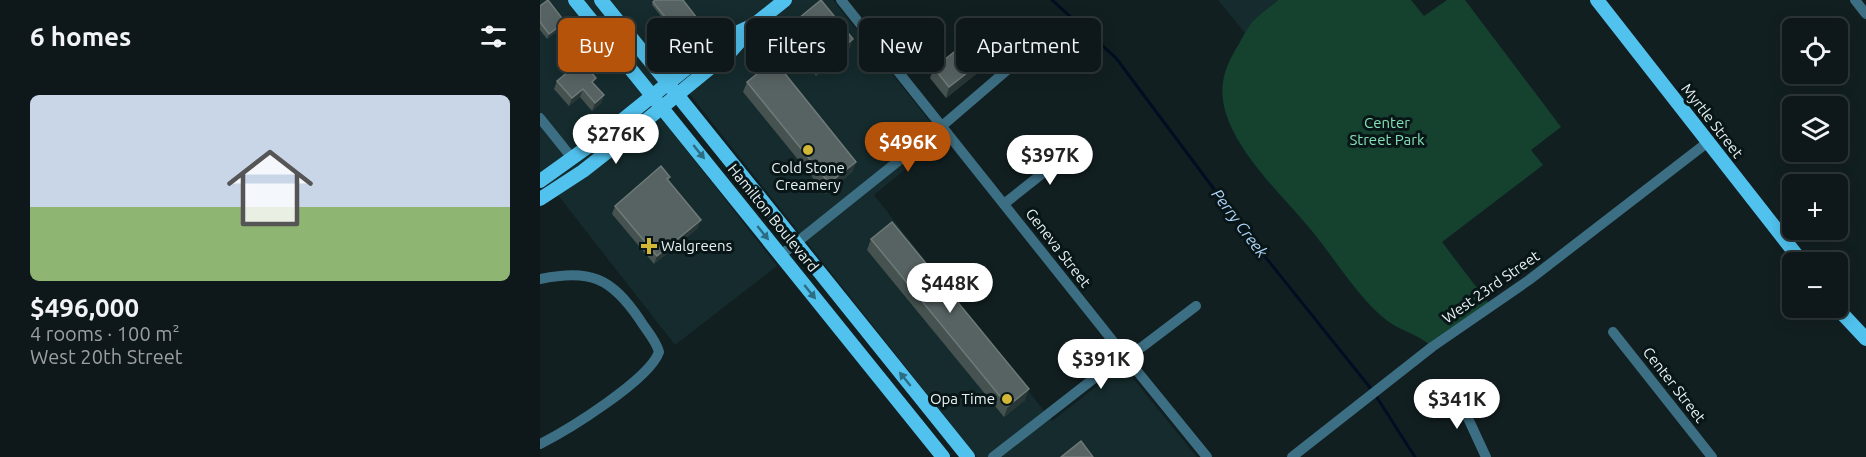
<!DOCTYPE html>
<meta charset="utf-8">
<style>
body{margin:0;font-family:Ubuntu,sans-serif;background:#172022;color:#f1f3f6;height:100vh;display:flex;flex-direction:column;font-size:22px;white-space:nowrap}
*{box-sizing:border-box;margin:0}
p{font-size:20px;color:#9b9fa2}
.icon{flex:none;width:33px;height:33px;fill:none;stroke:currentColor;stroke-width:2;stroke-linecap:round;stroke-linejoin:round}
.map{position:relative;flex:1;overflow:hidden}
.side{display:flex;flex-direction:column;background:#0e1719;width:540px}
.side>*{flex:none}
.guide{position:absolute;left:18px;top:18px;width:570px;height:54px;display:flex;gap:12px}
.fabs{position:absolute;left:1242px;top:18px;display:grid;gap:12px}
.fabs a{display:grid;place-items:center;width:66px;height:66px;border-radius:9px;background:#0e1719;box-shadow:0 3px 15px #0003,0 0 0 2px #2e3638;font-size:30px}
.price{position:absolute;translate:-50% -51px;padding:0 14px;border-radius:21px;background:#fff;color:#222;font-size:20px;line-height:39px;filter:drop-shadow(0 2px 3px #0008)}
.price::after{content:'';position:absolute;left:50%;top:36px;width:18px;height:14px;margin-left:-9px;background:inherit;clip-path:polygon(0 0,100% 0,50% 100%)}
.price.active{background:#b45309;color:#fff}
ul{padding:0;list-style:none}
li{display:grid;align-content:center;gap:12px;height:318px;padding:0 30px}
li+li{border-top:2px solid #2e3638}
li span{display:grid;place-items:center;height:186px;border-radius:9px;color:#555}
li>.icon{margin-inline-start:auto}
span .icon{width:108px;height:108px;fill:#fffc;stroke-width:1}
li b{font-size:26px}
h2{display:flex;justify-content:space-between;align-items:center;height:72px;padding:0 30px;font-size:26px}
.pill{padding:0 21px;border-radius:9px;background:#0e1719;box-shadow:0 3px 15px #0003,0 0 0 2px #2e3638;font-size:21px;line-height:54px}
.pill.active{background:#b45309;color:#fff}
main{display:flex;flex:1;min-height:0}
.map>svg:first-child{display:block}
.built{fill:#152b2d}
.green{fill:#14422f}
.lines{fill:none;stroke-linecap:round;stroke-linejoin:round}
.stream{stroke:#000e21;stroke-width:3}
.minor{stroke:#3d6f84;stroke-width:10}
.major{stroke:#51c2ee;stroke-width:14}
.wall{fill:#455250}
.shaded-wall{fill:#293636}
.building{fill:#576362;stroke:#6e7a78;stroke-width:1.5}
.oneway{fill:#2d6c82}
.poi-dot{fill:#d2b736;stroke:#091617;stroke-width:2}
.labels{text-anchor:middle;stroke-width:6;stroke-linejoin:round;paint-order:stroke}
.street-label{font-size:15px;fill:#eaf2f3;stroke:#091617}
.park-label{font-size:15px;fill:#83e0b4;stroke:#091617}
.poi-label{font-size:15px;fill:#eaf2f3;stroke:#091617}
.water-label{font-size:16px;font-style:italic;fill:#b2d7fd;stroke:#091617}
</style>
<main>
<section class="side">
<h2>6 homes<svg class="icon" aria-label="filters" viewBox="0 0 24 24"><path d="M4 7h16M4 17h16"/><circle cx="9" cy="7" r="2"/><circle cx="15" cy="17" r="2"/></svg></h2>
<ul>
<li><span style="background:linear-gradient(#c9d6e8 60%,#8fb573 0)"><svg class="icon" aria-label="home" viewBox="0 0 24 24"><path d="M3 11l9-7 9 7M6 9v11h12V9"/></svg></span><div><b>$496,000</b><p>4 rooms · 100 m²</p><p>West 20th Street</p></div></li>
</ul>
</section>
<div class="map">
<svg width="1326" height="457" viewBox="0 0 1326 457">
<rect width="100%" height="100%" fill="#121f21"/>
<g class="built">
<path d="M0,0h293l110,138 -69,57 178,226 71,-55 74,91h-220l-301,-380 -31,20 132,169 -102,79 -132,-169 -3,2z"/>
<path d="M678,0h59l-24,21 -8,12z"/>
</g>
<path class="green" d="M738,0h133l13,16 23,-16h18l96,127 -30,23 12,15 -101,77 48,63 -58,42c-14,-14 -33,-16 -47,-28 -28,-23 -50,-60 -73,-88 -31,-38 -97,-96 -89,-149 2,-14 9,-27 16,-38 4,-8 9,-17 14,-23 8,-8 17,-14 25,-21z"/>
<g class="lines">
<g class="stream">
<path d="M512,0l64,58 142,190 114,142"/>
<path d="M836,396l39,61"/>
</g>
<g class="minor">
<path d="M301,0l283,355 83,102"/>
<path d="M1315,0l11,14"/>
<path d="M0,118l32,40"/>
<path d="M464,204l73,-58"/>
<path d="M241,255l161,-129 71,-61"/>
<path d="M0,279c50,-10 71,-2 100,41 6,10 16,20 19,32 -10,28 -91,78 -119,92"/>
<path d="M1073,332l99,125"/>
<path d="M909,392l18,24 19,41"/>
<path d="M453,457l131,-102 18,-8 54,-41"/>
<path d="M752,457l140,-110 97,-67 179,-138"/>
</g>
<g class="major">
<path d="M35,0l368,457"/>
<path d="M61,0l367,457"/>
<path d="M1057,0l205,262"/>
<path d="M0,181l60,-43 123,-99 28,-13"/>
<path d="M0,199l43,-28 28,-22 121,-99 23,-26 30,-24"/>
<path d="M1297,308l29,31"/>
</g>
</g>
<g class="wall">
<path d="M113,2l44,16 -1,3 -19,15 -25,-31z"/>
<path d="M0,6l25,16 -2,5 -16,12 -7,-9z"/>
<path d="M248,27l65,12 -4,10 -33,27 -31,-39z"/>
<path d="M469,40l-3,10 -60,48 -16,-20 4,-10z"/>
<path d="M17,81l37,3 10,11 -3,8 -9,8 -12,-14 -11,9 -15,-17z"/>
<path d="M207,82l109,80 -4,10 -26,22 -83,-102z"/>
<path d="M130,177l-2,3 30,48 -44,36 -42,-50 3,-8z"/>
<path d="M331,239l154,161 -21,17 -137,-167z"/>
</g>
<g class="shaded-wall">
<path d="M157,18l-1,3 -19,15 1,-3z"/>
<path d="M25,22l-2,5 -16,12 2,-5z"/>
<path d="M313,39l-4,10 -33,27 4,-10z"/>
<path d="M469,40l-3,10 -60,48 3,-11z"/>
<path d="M43,89l-3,8 -11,9 3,-8z"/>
<path d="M64,95l-3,8 -9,8 3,-8z"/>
<path d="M316,162l-4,10 -26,22 3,-11z"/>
<path d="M161,220l-3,8 -44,36 3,-8z"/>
<path d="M489,389l-4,11 -21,17 4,-11z"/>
</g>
<g class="building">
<path d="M8,0l17,22 -16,12 -9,-12v-16z"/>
<path d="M115,0h28l14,18 -19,15 -25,-31z"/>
<path d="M281,0l32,39 -33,27 -32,-39z"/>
<path d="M454,20l15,20 -60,47 -15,-19z"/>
<path d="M234,60l82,102 -27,21 -82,-101z"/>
<path d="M41,61l15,17 -4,4 12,13 -9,8 -12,-14 -11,9 -15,-17z"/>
<path d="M121,166l9,11 -3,2 34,41 -44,36 -42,-50z"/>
<path d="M352,222l137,167 -21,17 -137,-167z"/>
<path d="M541,441l12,16h-32z"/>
</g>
<defs><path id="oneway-solid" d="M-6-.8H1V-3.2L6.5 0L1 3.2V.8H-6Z" transform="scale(1.5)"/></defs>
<g class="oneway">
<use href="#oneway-solid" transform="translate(159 152) rotate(51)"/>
<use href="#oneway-solid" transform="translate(223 233) rotate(51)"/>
<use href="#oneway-solid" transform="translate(270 292) rotate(51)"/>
<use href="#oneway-solid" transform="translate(365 379) rotate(-129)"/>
</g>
<g class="poi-dot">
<circle cx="268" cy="150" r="6"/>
<path d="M106 237h6v6h6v6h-6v6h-6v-6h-6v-6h6z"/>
<circle cx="467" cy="399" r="6"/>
</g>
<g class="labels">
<g class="street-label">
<text transform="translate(1172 121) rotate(52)" y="5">Myrtle Street</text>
<text transform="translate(233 218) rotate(51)" y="5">Hamilton Boulevard</text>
<text transform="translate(518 248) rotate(52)" y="5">Geneva Street</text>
<text transform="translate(951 287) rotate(-35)" y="5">West 23rd Street</text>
<text transform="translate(1134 385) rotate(52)" y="5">Center Street</text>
</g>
<g class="park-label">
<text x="847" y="128">Center<tspan x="847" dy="17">Street Park</tspan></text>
</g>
<g class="poi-label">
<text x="268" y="173">Cold Stone<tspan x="268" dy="17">Creamery</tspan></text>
<text x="121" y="251" text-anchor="start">Walgreens</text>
<text x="455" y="404" text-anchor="end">Opa Time</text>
</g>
<g class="water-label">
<text transform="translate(700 223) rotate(53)" y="6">Perry Creek</text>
</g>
</g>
</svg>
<div class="fabs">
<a><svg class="icon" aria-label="locate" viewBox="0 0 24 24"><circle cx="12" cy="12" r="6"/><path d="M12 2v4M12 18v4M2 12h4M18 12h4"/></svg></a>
<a><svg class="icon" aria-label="layers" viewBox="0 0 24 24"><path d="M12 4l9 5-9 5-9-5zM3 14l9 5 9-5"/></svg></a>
<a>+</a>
<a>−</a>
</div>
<b class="price" style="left:76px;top:165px">$276K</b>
<b class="price active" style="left:368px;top:173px">$496K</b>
<b class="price" style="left:510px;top:186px">$397K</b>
<b class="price" style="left:410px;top:314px">$448K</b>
<b class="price" style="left:561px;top:390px">$391K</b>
<b class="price" style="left:917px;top:430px">$341K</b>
<div class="guide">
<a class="pill active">Buy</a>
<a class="pill">Rent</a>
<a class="pill">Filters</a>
<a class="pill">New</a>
<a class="pill">Apartment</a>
</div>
</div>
</main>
